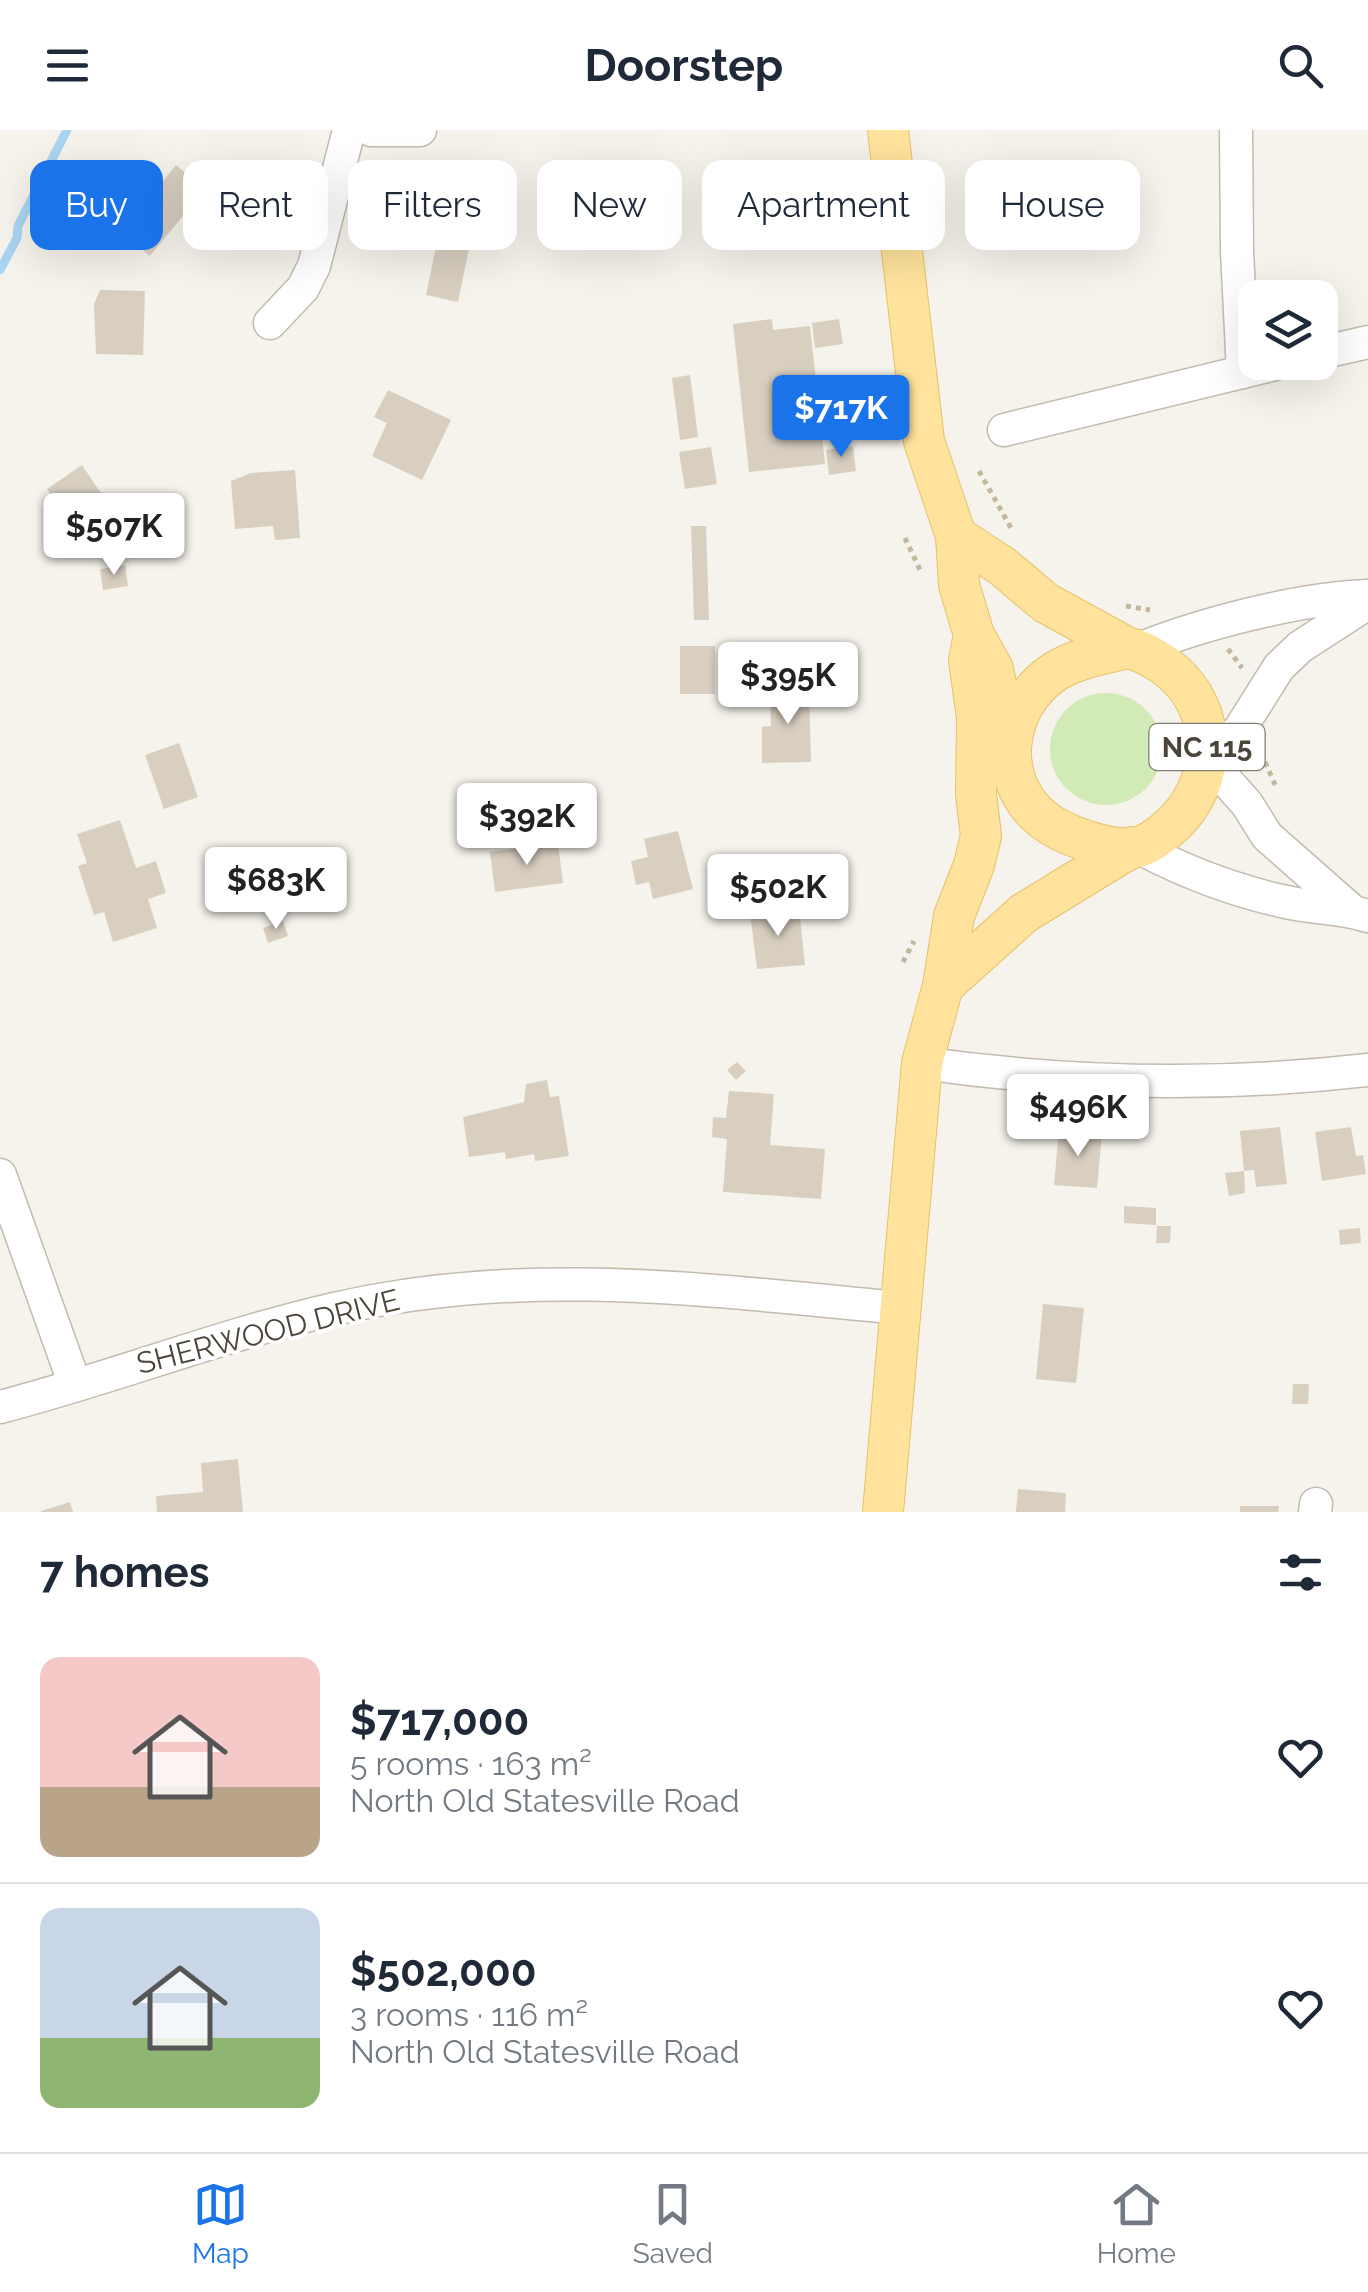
<!DOCTYPE html>
<meta charset="utf-8">
<style>
body{margin:0;font-family:Raleway,sans-serif;background:#f6f6f7;color:#1f2937;height:100vh;display:flex;flex-direction:column;font-size:38px;white-space:nowrap}
*{box-sizing:border-box;margin:0}
p{font-size:32px;color:#747a83}
.icon{flex:none;width:55px;height:55px;fill:none;stroke:currentColor;stroke-width:2;stroke-linecap:round;stroke-linejoin:round}
.map{position:relative;height:1382px;overflow:hidden}
.panel{display:flex;flex-direction:column;background:#fff;flex:1}
.panel>*{flex:none}
.banner{position:absolute;left:30px;top:30px;width:1310px;height:90px;display:flex;gap:20px}
.buttons{position:absolute;left:1238px;top:150px;display:grid;gap:20px}
.buttons a{display:grid;place-items:center;width:100px;height:100px;border-radius:20px;background:#fff;box-shadow:0 10px 40px #0002;font-size:50px}
.price{position:absolute;translate:-50% -85px;padding:0 22px;border-radius:10px;background:#fff;color:#222;font-size:32px;line-height:65px;filter:drop-shadow(0 2px 5px #0008)}
.price::after{content:'';position:absolute;left:50%;top:60px;width:30px;height:22px;margin-left:-15px;background:inherit;clip-path:polygon(0 0,100% 0,50% 100%)}
.price.active{background:#1a73e8;color:#fff}
ul{padding:0;list-style:none}
li{display:flex;align-items:center;gap:30px;height:250px;padding:0 40px}
li+li{border-top:2px solid #e0e1e3}
li span{display:grid;place-items:center;flex:none;width:280px;height:200px;border-radius:20px;color:#555}
li>.icon{margin-inline-start:auto}
span .icon{width:120px;height:120px;fill:#fffc;stroke-width:1}
li b{font-size:42px}
h2{display:flex;justify-content:space-between;align-items:center;height:120px;padding:0 40px;font-size:42px}
.tag{padding:0 35px;border-radius:20px;background:#fff;box-shadow:0 10px 40px #0002;font-size:35px;line-height:90px}
.tag.active{background:#1a73e8;color:#fff}
header{display:flex;justify-content:space-between;align-items:center;height:130px;padding:0 40px;background:#fff;font-size:45px;font-weight:700}
.dock{display:flex;justify-content:space-around;align-items:center;height:140px;border-top:2px solid #e0e1e3;background:#fff;font-size:28px;color:#747a83}
.dock a{display:grid;justify-items:center;gap:5px}
.dock .active{color:#1a73e8}
.map>svg:first-child{display:block}
.green{fill:#d2eab5}
.lines{fill:none;stroke-linecap:round;stroke-linejoin:round}
.stream{stroke:#a9d4f2;stroke-width:9}
.building{fill:#d8cfc1}
.minor-casing{stroke:#c2bbae;stroke-width:35}
.major-casing{stroke:#e6c16a;stroke-width:42}
.path{stroke:#c4b79f;stroke-width:5;stroke-dasharray:5 5;stroke-linecap:butt}
.minor{stroke:#fff;stroke-width:32}
.major{stroke:#ffe39c;stroke-width:40}
.labels{text-anchor:middle;stroke-width:8;stroke-linejoin:round;paint-order:stroke}
.shield{fill:#fff;stroke:#817c74;stroke-width:2.5}
.shield-label{font-size:28px;font-weight:bold;fill:#4b4439}
.street-label{font-size:30px;fill:#4b4439;stroke:#fff}
</style>
<header><svg class="icon" aria-label="menu" viewBox="0 0 24 24"><path d="M4 6h16M4 12h16M4 18h16"/></svg>Doorstep<svg class="icon" aria-label="search" viewBox="0 0 24 24"><circle cx="10" cy="10" r="6"/><path d="M15 15l6 6"/></svg></header>
<div class="map">
<svg width="1368" height="1382" viewBox="0 0 1368 1382">
<rect width="100%" height="100%" fill="#f6f3ec"/>
<circle class="green" cx="1106" cy="619" r="56"/>
<g class="lines">
<path class="stream" d="M0,140l17,-32 1,-12 49,-96"/>
</g>
<g class="building">
<path d="M176,35l29,24 -55,67 -29,-23z"/>
<path d="M443,83l32,6 -17,83 -32,-7z"/>
<path d="M100,160l45,1 -2,64 -47,-1 -2,-50z"/>
<path d="M772,189l1,11 37,-4 15,138 -76,8 -16,-148z"/>
<path d="M839,189l4,25 -28,4 -3,-25z"/>
<path d="M690,245l8,62 -18,3 -8,-62z"/>
<path d="M388,260l63,30 -29,60 -50,-24 15,-33 -13,-6z"/>
<path d="M853,316l3,25 -27,4 -3,-25z"/>
<path d="M711,317l6,37 -32,5 -6,-37z"/>
<path d="M82,335l31,46 -35,24 -31,-46z"/>
<path d="M295,340l5,68 -25,2 -2,-14 -38,3 -4,-48 20,-8z"/>
<path d="M691,396h15l3,94h-15z"/>
<path d="M125,435l3,21 -25,4 -3,-21z"/>
<rect x="680" y="516" width="35" height="48"/>
<path d="M809,557l2,75 -49,1v-36l9,-1 -1,-38z"/>
<path d="M179,613l19,54 -34,12 -19,-54z"/>
<path d="M120,690l16,48 20,-7 10,32 -18,6 9,29 -44,14 -9,-30 -10,3 -16,-49 9,-3 -10,-29z"/>
<path d="M678,701l15,58 -40,10 -4,-17 -13,3 -5,-24 17,-4 -4,-18z"/>
<path d="M558,713l5,40 -68,9 -5,-40z"/>
<path d="M799,778l6,57 -48,4 -7,-56z"/>
<path d="M283,791l5,15 -20,7 -5,-15z"/>
<path d="M737,932l9,9 -10,9 -9,-10z"/>
<path d="M547,950l3,17 9,-1 10,60 -34,5 -1,-7 -28,5 -1,-7 -36,5 -6,-40 61,-15 2,-18z"/>
<path d="M729,961l45,3 -4,51 55,4 -4,50 -98,-7 4,-53 -15,-2 1,-20 13,1z"/>
<path d="M1280,997l7,57 -31,3 -2,-17 -10,1 -4,-40z"/>
<path d="M1351,997l5,29 7,-1 3,19 -44,7 -7,-49z"/>
<path d="M1059,999l43,4 -5,55 -43,-3z"/>
<path d="M1244,1041l1,22 -16,3 -4,-23z"/>
<path d="M1124,1076l32,2v17l-32,-2z"/>
<path d="M1157,1096h14l-1,17h-14z"/>
<path d="M1360,1098l1,15 -21,2 -1,-15z"/>
<path d="M1043,1174l41,4 -8,75 -40,-4z"/>
<path d="M1293,1254h16l-1,20h-16z"/>
<path d="M238,1329l5,53h-86l-1,-16 47,-4 -2,-29z"/>
<path d="M1018,1359l48,4 -1,19h-49z"/>
<path d="M70,1372l3,10h-32v-1z"/>
<path d="M1240,1376h39l-1,6h-38z"/>
</g>
<g class="lines">
<defs>
<g id="minor">
<path d="M371,0h49"/>
<path d="M1236,0l1,121 6,121"/>
<path d="M270,193l33,-35 11,-22 35,-136"/>
<path d="M1320,223l48,-11"/>
<path d="M1004,300l279,-68"/>
<path d="M1137,520c63,-26 163,-52 231,-54"/>
<path d="M1207,621l31,-19 41,-65 21,-20 68,-44"/>
<path d="M1207,629l40,45 20,32 84,74"/>
<path d="M1138,717c47,25 100,45 153,56 26,5 52,5 77,13"/>
<path d="M922,933c147,21 298,24 446,7"/>
<path d="M0,1045l75,210"/>
<path d="M0,1277c112,-29 221,-72 334,-98 191,-44 374,-19 565,-1"/>
<path d="M1315,1382l1,-8"/>
</g>
<g id="major">
<path d="M888,0l36,311 32,95 3,49 15,50 19,34 16,76"/>
<path d="M956,406l46,30 44,37 82,45"/>
<path d="M1128,518c16,3 28,11 40,20 53,41 50,117 2,159 -9,8 -20,17 -32,20 -23,6 -68,-10 -87,-22 -58,-37 -50,-119 5,-154 21,-13 48,-17 72,-23z"/>
<path d="M943,856l81,-73 108,-66"/>
<path d="M883,1382l39,-449 21,-77 11,-70 20,-51 7,-29 -5,-42 1,-76 -8,-58 5,-25"/>
</g>
</defs>
<use href="#minor" class="minor-casing"/>
<use href="#major" class="major-casing"/>
<g class="path">
<path d="M979,341l32,57"/>
<path d="M905,408l16,34"/>
<path d="M1126,476l24,4"/>
<path d="M1228,519l14,19"/>
<path d="M1261,623l16,36"/>
<path d="M903,832l11,-21"/>
</g>
<use href="#minor" class="minor"/>
<use href="#major" class="major"/>
</g>
<g class="labels">
<rect class="shield" x="1149.5" y="594" width="115" height="46" rx="8"/>
<g class="shield-label">
<text x="1207" y="627">NC 115</text>
</g>
<g class="street-label">
<text transform="translate(268 1202) rotate(-14)" y="10">SHERWOOD DRIVE</text>
</g>
</g>
</svg>
<div class="buttons">
<a><svg class="icon" aria-label="layers" viewBox="0 0 24 24"><path d="M12 4l9 5-9 5-9-5zM3 14l9 5 9-5"/></svg></a>
</div>
<b class="price active" style="left:841px;top:330px">$717K</b>
<b class="price" style="left:114px;top:448px">$507K</b>
<b class="price" style="left:788px;top:597px">$395K</b>
<b class="price" style="left:527px;top:738px">$392K</b>
<b class="price" style="left:276px;top:802px">$683K</b>
<b class="price" style="left:778px;top:809px">$502K</b>
<b class="price" style="left:1078px;top:1029px">$496K</b>
<div class="banner">
<a class="tag active">Buy</a>
<a class="tag">Rent</a>
<a class="tag">Filters</a>
<a class="tag">New</a>
<a class="tag">Apartment</a>
<a class="tag">House</a>
</div>
</div>
<section class="panel">
<h2>7 homes<svg class="icon" aria-label="filters" viewBox="0 0 24 24"><path d="M4 7h16M4 17h16"/><circle cx="9" cy="7" r="2"/><circle cx="15" cy="17" r="2"/></svg></h2>
<ul>
<li><span style="background:linear-gradient(#f6c9c9 65%,#b9a48a 0)"><svg class="icon" aria-label="home" viewBox="0 0 24 24"><path d="M3 11l9-7 9 7M6 9v11h12V9"/></svg></span><div><b>$717,000</b><p>5 rooms · 163 m²</p><p>North Old Statesville Road</p></div><svg class="icon" aria-label="heart" viewBox="0 0 24 24"><path d="M12 20l-8-8c-3-5 5-10 8-4 3-6 11-1 8 4z"/></svg></li>
<li><span style="background:linear-gradient(#c9d6e8 65%,#8fb573 0)"><svg class="icon" aria-label="home" viewBox="0 0 24 24"><path d="M3 11l9-7 9 7M6 9v11h12V9"/></svg></span><div><b>$502,000</b><p>3 rooms · 116 m²</p><p>North Old Statesville Road</p></div><svg class="icon" aria-label="heart" viewBox="0 0 24 24"><path d="M12 20l-8-8c-3-5 5-10 8-4 3-6 11-1 8 4z"/></svg></li>
</ul>
</section>
<nav class="dock">
<a class="active"><svg class="icon" aria-label="map" viewBox="0 0 24 24"><path d="M3 6l6-2 6 2 6-2v14l-6 2-6-2-6 2zM9 4v14M15 6v14"/></svg>Map</a>
<a><svg class="icon" aria-label="saved" viewBox="0 0 24 24"><path d="M7 4h10v16l-5-4-5 4z"/></svg>Saved</a>
<a><svg class="icon" aria-label="home" viewBox="0 0 24 24"><path d="M3 11l9-7 9 7M6 9v11h12V9"/></svg>Home</a>
</nav>
